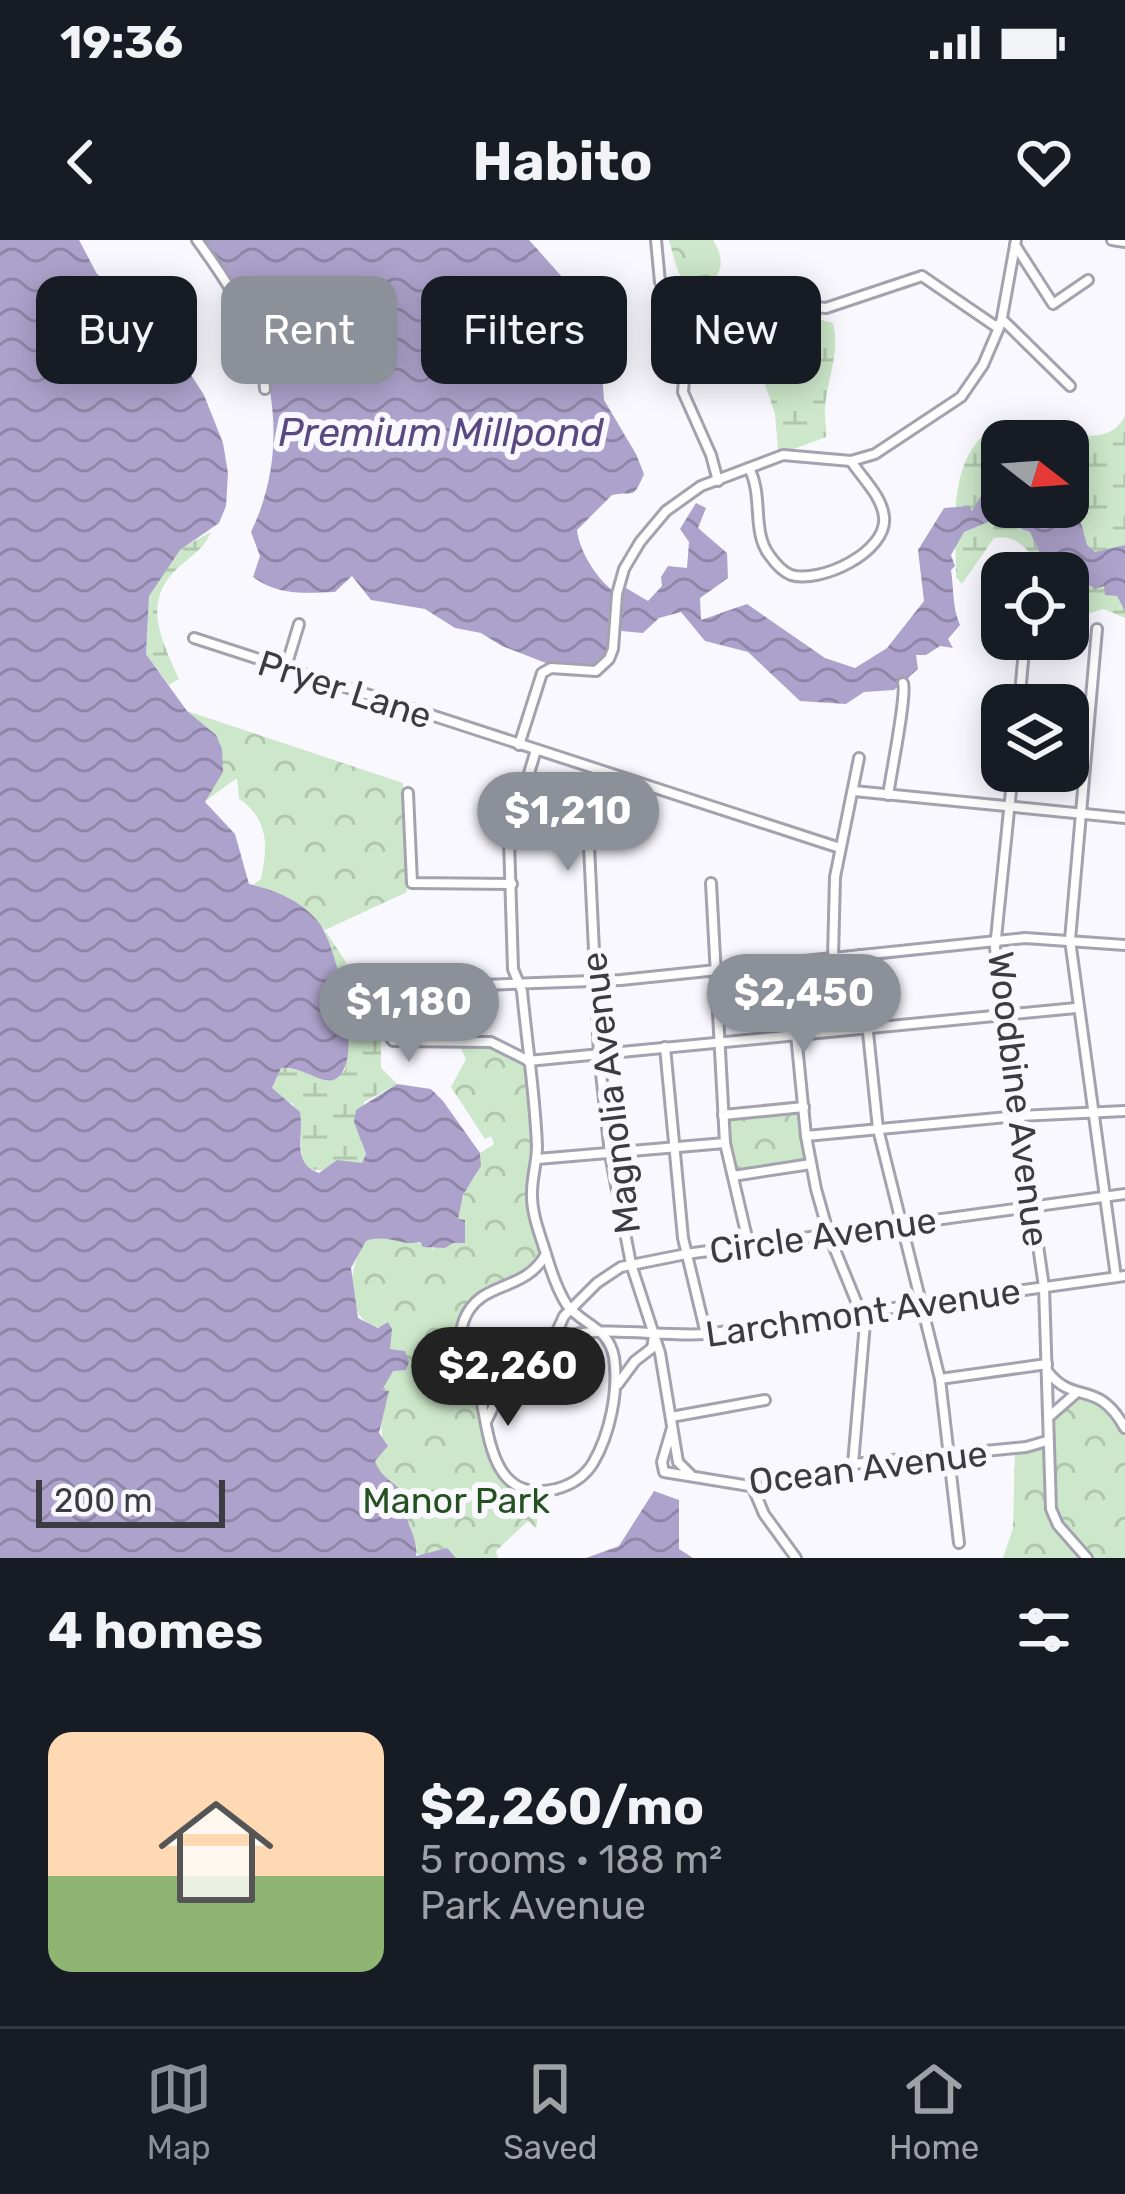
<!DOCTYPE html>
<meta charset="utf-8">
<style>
body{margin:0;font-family:Rubik,sans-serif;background:#20242c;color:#f1f3f6;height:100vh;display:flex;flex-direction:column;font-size:45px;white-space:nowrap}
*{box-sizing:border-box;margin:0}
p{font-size:39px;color:#9ea1a6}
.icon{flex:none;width:66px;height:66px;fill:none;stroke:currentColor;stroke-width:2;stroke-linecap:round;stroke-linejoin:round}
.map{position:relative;height:1318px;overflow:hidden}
.side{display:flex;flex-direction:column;background:#171b24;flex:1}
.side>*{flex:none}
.top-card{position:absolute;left:36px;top:36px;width:1053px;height:108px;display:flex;gap:24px}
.needle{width:78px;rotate:107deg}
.tools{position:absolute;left:981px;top:180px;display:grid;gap:24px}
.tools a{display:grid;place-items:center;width:108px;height:108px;border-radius:24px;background:#171b24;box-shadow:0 6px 30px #0003;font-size:60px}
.scale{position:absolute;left:36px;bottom:30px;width:189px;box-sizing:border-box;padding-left:12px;border:6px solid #3c3b41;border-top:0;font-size:33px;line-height:42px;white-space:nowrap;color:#3c3b41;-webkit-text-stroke:9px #f9f8fe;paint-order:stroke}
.price{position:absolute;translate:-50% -102px;padding:0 27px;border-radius:42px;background:#8c9099;color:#fff;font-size:39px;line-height:78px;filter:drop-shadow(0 3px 6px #0008)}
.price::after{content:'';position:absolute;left:50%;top:72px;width:36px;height:27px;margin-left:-18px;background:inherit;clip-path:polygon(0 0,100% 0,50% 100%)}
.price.active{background:#222;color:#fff}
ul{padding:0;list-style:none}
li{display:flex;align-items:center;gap:36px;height:300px;padding:0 48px}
li span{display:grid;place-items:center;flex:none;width:336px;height:240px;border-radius:24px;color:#555}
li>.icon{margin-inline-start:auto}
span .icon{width:144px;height:144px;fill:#fffc;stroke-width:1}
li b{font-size:51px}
h2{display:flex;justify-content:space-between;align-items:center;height:144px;padding:0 48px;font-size:51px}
.pill{padding:0 42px;border-radius:24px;background:#171b24;box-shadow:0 6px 30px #0003;font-size:42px;line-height:108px}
.pill.active{background:#8c9099;color:#fff}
.status{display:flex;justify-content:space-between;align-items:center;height:84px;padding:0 60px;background:#171b24;direction:ltr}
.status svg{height:33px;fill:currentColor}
header{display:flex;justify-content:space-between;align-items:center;height:156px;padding:0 48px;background:#171b24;font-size:54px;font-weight:700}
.menu{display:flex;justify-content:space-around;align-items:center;height:168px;border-top:3px solid #363941;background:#171b24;font-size:33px;color:#9ea1a6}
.menu a{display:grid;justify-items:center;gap:6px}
.menu .active{color:#8c9099}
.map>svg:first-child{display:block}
.forest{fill:url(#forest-crowns)}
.wetland{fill:url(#wetland-marsh);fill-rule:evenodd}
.water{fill:url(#water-waves)}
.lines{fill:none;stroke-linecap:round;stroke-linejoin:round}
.minor-casing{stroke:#a5a2b0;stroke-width:14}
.minor{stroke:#fff;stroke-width:8}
.labels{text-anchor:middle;stroke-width:12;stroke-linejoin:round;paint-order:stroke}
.street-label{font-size:36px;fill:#3c3b41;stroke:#f9f8fe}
.park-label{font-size:36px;fill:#255121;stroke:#f9f8fe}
.water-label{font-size:39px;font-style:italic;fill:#5a4880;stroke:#f9f8fe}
</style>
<div class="status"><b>19:36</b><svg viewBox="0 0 49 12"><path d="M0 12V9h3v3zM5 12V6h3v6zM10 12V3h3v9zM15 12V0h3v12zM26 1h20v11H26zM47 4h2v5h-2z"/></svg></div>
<header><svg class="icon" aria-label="back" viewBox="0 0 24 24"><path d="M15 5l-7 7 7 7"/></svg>Habito<svg class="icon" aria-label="heart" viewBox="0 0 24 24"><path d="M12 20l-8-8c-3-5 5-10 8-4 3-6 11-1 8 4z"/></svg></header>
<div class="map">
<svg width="1125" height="1318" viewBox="0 0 1125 1318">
<defs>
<pattern id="forest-crowns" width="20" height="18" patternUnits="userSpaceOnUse" patternTransform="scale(3)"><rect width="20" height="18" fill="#cce7c9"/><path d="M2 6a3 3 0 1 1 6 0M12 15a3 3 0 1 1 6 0" fill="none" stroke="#b0c7ae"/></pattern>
<pattern id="wetland-marsh" width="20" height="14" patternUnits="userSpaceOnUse" patternTransform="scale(3)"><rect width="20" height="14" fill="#cce7c9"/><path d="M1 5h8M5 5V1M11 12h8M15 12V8" fill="none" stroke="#b0c7ae"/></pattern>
<pattern id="water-waves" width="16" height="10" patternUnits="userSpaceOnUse" patternTransform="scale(3)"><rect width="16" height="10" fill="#ada2cb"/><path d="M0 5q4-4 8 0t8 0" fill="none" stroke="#8e85a6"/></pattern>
</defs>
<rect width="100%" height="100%" fill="#f9f8fe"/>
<g class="forest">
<path d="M669,0h44c14,22 9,39 -15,51 -21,-6 -23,-32 -29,-51z"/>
<path d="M187,471l216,72 4,109 -82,38c-17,-21 -46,-39 -72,-45l8,-6c7,-32 8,-60 -22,-80l-2,-21 -33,24z"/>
<path d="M459,805l37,1 29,20 9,80 -6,55 12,59 -16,15 -37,15 -29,40c0,21 13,35 17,54 9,44 8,107 67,110l-6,34 -8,-7 -32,30 2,7h-42l-16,-7 -16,5 -10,-3 3,-6 -12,-29 -2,-15 -12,-20 -11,-9 -6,-14 9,-12c-1,-16 -5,-36 5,-50l-6,-8 1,-7 22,-32 -15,-1 -7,-22c-42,-6 -36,-60 -17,-87 21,-8 51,0 68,8 15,-18 22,-31 29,-52 6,-18 20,-21 17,-44l14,-9 -3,-8 -6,3 -34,-52 15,-28z"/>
<path d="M802,869l7,54 -75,11 -9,-58z"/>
<path d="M1076,1154l23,3 26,33v128h-122l10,-30 2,-79 32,-8 3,-25z"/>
</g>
<g class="wetland">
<path d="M771,72l23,1 39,10c7,30 -5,54 -8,83 -1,11 2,20 1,31l-35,13h-13l-3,-36 -12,-36 -50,-32 -4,-8 10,-9z"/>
<path d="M1125,176v202l-22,-9 -35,11v-47l-19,-1c-19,-13 -27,-40 -55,-34l-32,46 -6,-7c0,-36 -5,-77 8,-112 35,-91 129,10 161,-49zM1002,201h66v66h-66z"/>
<path d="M211,292c-6,15 -18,23 -31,34 -40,35 -18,74 -1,113l-10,6 -23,-31 3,-59 31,-46z"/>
<path d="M325,690l37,57h5l14,56v25l16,16 -33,18 -3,40 5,12 -4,9c-86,20 -47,-3 -69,-59l-13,-6 -8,-10 9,-20c25,-2 44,23 64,2l6,-41z"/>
</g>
<g class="water">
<path d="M0,0h79l18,34 25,19 46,46 36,56 19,48 5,30 -2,33 -7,17 -39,27 -31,46 -3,58 41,57 29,24 6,14 1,23 -18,30 30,32 14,50c26,6 54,17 71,40 16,22 48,144 13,156 -12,4 -32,-14 -52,-12l-9,20 28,24c4,25 -9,51 19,61l18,-13 25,3 4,-9 -12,-32 2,-12 41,-26 34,5 12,12 37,52 1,13 -18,29 -5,24 7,1v23h-12l-8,5 -22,-1 -3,-5c-17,5 -32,-9 -54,-1l-15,27 7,50 20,10 10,-6 4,7 -2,20 15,2 4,11 -3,8 -13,1 -11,19 7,1 -10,42 9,13 -13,15c7,19 20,20 31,35 -6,23 13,39 10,60l31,-8 9,10h-456z"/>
<path d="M200,0h329l69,77 6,83 32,54 8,20c-12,28 -10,16 -32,21l-35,35c2,22 24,57 45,66l4,-8 22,13 14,-15 -1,-9 7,-11 19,2 2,-26 -9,-13 16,-26 10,5 -8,20 29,25 1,25 -28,20 1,22 46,-16 78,54 30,10 32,-20 37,-47 -6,-51 26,-42 25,-2 3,5 8,-14 22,-4v14h66l13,8 9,-3 -10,7 7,26 8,7 30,-7v66l-8,-15 -12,-1 -1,-9 -9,3 -39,-25 -12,-2 -14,-30 -35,-13 -31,13 -13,23 4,11 -4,4c3,19 1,37 9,55l-12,14 5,9 -13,-2 -14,9h-10l2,14 -24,21 -30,2 -18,12 -46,-3 -52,-49 -43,-11 -24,-29 -22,6 -16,15 -22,-2 -2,-5 -9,-3 -3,33 -14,13 -42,-4 -49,-19 -21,-13 -26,-5 -30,-19 -54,-9 -19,-24 -17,16c-31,1 -56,4 -82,-15l7,-21 -9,-24c48,-100 14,-208 -51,-292z"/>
<path d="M654,1251l25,9v49l14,9h-107l33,-12z"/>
</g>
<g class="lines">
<defs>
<g id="minor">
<path d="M197,0c32,44 66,93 68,149"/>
<path d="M656,0l4,42 21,33"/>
<path d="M1112,0l13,2"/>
<path d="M1015,5l38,59 35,-24"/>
<path d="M749,228c15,29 2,64 21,88 5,7 13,16 21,19 29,9 97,-23 93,-58 -2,-21 -22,-39 -33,-56"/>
<path d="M718,241l-7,-26 -28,-63 2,-26 11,-30 23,-14 28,-11 38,-7 41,4 96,-32 73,50 10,-4 65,64"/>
<path d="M1097,389l-27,311 46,337"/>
<path d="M194,398l646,210"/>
<path d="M285,430l14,-46"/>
<path d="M1019,465l6,-66"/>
<path d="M519,505l23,-72 9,-5 45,3 13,-12 4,-10 4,-55 7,-25 16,-27 26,-31 35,-25 82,-31 68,6 24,-7 86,-57 22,-32 18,-42 15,-83"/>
<path d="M536,510l-27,90 4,129 9,22c5,52 13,104 15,155 0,16 -5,31 -5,46 -1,21 8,42 14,62 5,17 11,36 21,51 17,21 41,22 47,52 5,34 -4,77 -21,106 -8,13 -22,22 -37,26 -70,17 -67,-66 -79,-109 -6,-20 -22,-37 -13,-60 16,-41 60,-26 82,-66"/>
<path d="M1013,531l-18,177 49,339 7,222 7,16 29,33"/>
<path d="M612,535l-23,71 10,209 11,99 21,110 29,89 18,109 12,12"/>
<path d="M854,551l271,27"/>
<path d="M408,553l4,90 100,1"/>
<path d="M888,555c3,-21 19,-100 15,-112"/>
<path d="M711,643l14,260 24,103"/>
<path d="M860,715l18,174 62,250 19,164"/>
<path d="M833,718l2,-81 24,-119"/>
<path d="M789,723l17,173 10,53 13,46 36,88 -12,141"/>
<path d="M665,807l18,191 23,96"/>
<path d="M527,820l-36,-18 -98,-1c-11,-13 -13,-38 -2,-52l8,-1 222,-8 404,-42 100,7"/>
<path d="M528,821l548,-53"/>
<path d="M723,875l81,-8"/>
<path d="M806,896l213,-20 106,-5"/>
<path d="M537,919l188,-16"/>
<path d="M733,936l78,-12"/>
<path d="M556,1098c50,-14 99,-1 150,-4l419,-58"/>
<path d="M473,1124l39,2"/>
<path d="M1048,1132c27,34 49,6 77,56"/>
<path d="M940,1139l107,-15"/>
<path d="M618,1144l17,-23 17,-13 2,-12"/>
<path d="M1051,1175l24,-21"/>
<path d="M671,1177l94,-17"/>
<path d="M487,1180l23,-48 44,-34 10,-22 33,-33 24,-16 65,-13 439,-60"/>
<path d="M672,1188l-10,34 2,10 98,16 91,-24 173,-17 21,-6"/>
<path d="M753,1248l11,26 32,44"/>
</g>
</defs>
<use href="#minor" class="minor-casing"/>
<use href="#minor" class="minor"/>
</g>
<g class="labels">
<g class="street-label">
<text transform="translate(345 449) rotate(18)" y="13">Pryer Lane</text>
<text transform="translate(610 853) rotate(-97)" y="13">Magnolia Avenue</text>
<text transform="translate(1019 859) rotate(83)" y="13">Woodbine Avenue</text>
<text transform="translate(823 995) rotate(-8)" y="13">Circle Avenue</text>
<text transform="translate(863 1072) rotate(-8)" y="13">Larchmont Avenue</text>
<text transform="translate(868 1227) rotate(-7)" y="13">Ocean Avenue</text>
</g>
<g class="park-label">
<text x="456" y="1273">Manor Park</text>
</g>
<g class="water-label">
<text x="441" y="206">Premium Millpond</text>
</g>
</g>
</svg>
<div class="tools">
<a><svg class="needle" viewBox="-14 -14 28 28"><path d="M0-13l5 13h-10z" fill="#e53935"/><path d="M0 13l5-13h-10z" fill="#9ea1a6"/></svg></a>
<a><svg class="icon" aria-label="locate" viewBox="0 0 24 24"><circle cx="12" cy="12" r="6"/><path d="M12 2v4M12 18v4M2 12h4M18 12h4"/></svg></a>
<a><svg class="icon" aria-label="layers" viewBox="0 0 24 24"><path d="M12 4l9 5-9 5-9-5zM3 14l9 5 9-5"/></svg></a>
</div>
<div class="scale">200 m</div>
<b class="price" style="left:568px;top:634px">$1,210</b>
<b class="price" style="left:804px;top:816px">$2,450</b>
<b class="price" style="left:409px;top:825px">$1,180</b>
<b class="price active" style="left:508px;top:1189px">$2,260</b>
<div class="top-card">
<a class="pill">Buy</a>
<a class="pill active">Rent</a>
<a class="pill">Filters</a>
<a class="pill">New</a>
</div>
</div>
<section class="side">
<h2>4 homes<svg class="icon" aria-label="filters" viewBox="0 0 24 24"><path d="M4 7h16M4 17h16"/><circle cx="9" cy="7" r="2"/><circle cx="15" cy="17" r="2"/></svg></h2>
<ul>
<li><span style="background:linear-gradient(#ffd9b3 60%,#8fb573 0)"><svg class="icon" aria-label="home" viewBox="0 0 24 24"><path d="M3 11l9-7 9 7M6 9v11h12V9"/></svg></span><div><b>$2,260/mo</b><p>5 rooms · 188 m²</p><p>Park Avenue</p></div></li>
</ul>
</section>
<nav class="menu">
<a class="active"><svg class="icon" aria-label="map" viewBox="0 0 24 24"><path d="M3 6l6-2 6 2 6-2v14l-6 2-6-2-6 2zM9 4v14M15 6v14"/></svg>Map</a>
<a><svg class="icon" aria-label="saved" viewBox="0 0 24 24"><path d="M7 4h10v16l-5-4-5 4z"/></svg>Saved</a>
<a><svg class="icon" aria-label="home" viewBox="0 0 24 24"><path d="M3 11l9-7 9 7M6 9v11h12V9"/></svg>Home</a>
</nav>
